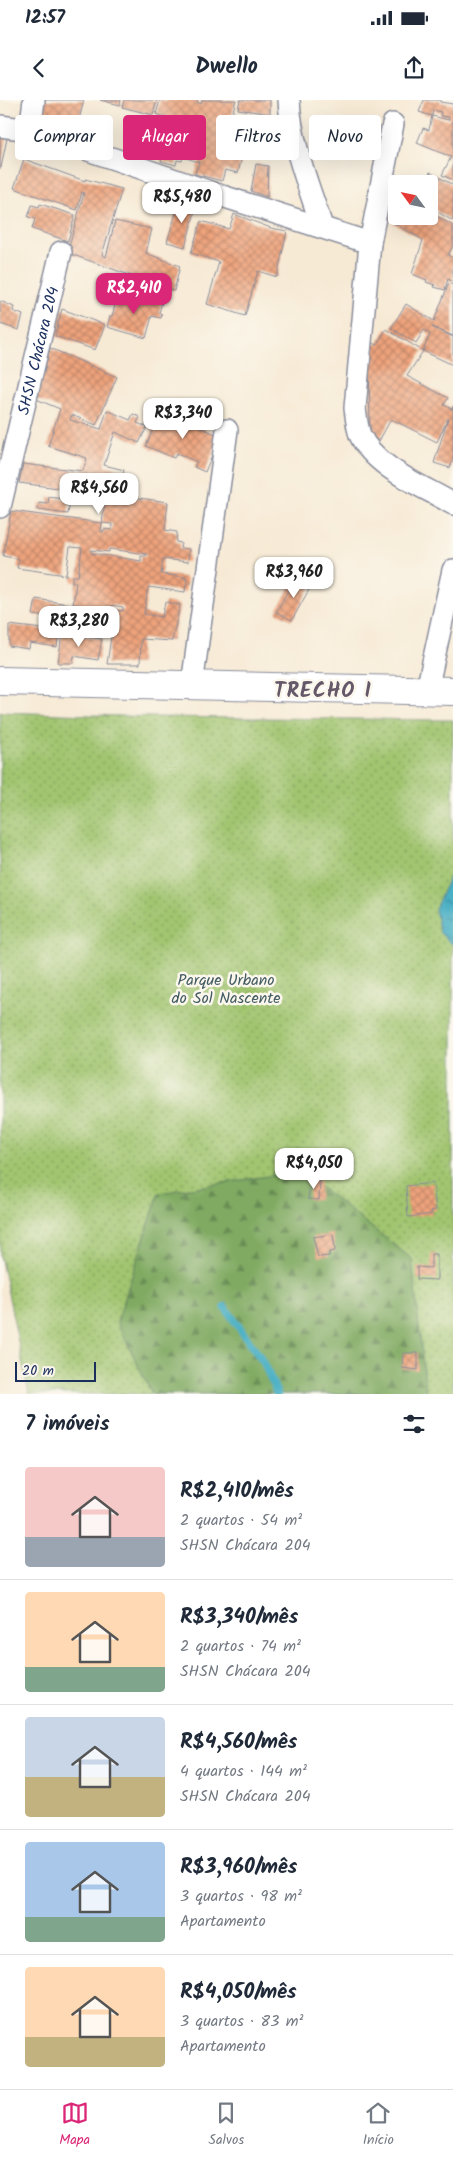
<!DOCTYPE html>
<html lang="pt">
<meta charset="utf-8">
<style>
body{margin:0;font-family:Kalam,sans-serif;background:#f2f2f3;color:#1f2937;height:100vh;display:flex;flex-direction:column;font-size:19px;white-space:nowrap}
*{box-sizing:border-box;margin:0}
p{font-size:16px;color:#747a83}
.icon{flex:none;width:28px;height:28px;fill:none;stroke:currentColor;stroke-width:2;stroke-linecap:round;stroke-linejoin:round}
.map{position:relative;height:1294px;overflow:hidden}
.drawer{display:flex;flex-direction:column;background:#fff;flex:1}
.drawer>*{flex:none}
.top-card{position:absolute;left:15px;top:15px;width:424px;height:45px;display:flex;gap:10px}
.needle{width:32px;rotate:303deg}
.fabs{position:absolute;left:388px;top:75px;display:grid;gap:10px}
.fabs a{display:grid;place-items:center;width:50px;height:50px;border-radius:5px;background:#fff;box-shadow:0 5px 20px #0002;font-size:25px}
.scale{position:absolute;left:15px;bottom:12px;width:81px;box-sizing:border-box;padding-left:5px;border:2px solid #1b2f5e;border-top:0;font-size:14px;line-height:18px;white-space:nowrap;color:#1b2f5e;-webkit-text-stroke:4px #fbf7ec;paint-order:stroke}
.price{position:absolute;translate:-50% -42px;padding:0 11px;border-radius:10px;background:#fff;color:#222;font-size:16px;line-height:32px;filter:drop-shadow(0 1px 2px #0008)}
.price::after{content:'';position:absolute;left:50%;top:30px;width:15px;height:11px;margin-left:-8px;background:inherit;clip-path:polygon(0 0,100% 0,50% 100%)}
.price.on{background:#db2777;color:#fff}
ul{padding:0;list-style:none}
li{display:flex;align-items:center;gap:15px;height:125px;padding:0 25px}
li+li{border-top:1px solid #e0e1e3}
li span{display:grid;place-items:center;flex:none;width:140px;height:100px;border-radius:5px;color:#555}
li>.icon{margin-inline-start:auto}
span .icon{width:60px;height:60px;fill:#fffc;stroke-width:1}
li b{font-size:21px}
h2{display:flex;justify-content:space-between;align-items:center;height:60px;padding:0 25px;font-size:21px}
.tag{padding:0 18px;border-radius:5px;background:#fff;box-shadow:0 5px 20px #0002;font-size:18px;line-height:45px}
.tag.on{background:#db2777;color:#fff}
.status{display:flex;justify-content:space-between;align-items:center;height:35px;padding:0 25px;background:#fff;direction:ltr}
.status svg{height:14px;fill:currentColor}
header{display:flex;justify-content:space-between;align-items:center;height:65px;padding:0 25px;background:#fff;font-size:22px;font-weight:600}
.tabs{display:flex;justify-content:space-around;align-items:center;height:70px;border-top:1px solid #e0e1e3;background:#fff;font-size:14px;color:#747a83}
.tabs a{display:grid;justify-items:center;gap:2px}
.tabs .on{color:#db2777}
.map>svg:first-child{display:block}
.green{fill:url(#green-dots);stroke:#5e7a66}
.forest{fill:url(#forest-firs);stroke:#4e6c60}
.water{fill:url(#water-ripples);stroke:#306e90}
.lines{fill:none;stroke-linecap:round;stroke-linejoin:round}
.stream{stroke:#44adc3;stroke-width:8}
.building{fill:url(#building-cross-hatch);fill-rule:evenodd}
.minor-casing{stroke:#898c9a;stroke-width:24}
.tertiary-casing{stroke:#898c9a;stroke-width:30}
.minor{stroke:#fff;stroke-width:21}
.tertiary{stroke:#fff;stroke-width:28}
.labels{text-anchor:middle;stroke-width:5;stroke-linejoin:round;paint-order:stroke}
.street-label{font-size:16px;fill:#1b2f5e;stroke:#fbf7ec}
.park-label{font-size:16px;fill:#435c63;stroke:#fbf7ec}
.district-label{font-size:21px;font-weight:bold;letter-spacing:1px;fill:#655868;stroke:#fbf7ec}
</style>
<div class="status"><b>12:57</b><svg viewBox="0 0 49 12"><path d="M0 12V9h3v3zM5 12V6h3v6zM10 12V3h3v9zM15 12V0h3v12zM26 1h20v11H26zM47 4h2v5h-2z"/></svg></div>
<header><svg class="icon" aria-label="back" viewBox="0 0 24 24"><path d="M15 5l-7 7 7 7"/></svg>Dwello<svg class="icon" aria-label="share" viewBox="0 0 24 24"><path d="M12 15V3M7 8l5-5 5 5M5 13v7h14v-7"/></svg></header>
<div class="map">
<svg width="453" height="1294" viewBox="0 0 453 1294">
<defs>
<pattern id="green-dots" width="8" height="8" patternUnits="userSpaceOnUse" patternTransform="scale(1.25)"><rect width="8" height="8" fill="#a1c56f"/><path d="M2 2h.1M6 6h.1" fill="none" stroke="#82a05e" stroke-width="1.8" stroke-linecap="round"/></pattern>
<pattern id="forest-firs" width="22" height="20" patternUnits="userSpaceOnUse" patternTransform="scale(1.25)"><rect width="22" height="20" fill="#80aa62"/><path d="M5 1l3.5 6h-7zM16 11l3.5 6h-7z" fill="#688b54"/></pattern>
<pattern id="water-ripples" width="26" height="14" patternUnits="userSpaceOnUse" patternTransform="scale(1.25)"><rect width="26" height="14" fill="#44adc3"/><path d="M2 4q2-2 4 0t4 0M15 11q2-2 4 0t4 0" fill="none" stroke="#388da2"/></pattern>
<pattern id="building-cross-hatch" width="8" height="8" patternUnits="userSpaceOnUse" patternTransform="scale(1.25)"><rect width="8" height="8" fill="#eea37b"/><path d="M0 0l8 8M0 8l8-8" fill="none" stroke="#c08568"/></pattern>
</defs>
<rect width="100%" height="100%" fill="#fbf7ec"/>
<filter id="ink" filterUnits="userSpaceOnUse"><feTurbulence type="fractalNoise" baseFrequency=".02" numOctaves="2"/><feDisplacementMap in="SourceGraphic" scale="10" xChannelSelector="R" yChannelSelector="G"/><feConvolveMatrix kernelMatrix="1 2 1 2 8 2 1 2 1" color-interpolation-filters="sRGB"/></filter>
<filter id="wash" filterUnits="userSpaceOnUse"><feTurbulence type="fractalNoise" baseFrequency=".0096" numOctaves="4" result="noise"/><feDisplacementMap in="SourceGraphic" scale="20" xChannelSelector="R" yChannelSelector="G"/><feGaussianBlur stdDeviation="1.12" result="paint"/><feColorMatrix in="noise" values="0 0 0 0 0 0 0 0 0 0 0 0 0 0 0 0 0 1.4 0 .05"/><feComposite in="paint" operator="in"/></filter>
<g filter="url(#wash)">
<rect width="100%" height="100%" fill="#f7ead5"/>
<path class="green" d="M0,612l153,5 300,3v674h-424l-29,-139z"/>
<path class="forest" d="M300,1071l112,88 14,135h-274l-35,-72 42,-129z"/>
<path class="water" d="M453,769v76l-13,-12 -5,-24z"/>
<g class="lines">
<path class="stream" d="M225,1207l39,56 13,31"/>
</g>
<g id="blocks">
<g class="building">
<path d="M37,0h47l-8,31 -31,-10 -10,-12z"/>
<path d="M100,0h21l-1,5z"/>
<path d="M124,0h33l-4,15 -31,-8z"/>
<path d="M160,0h38l-1,2 4,2 1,-4h34l-8,30 -5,-1 -2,10 4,1 -1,4 20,5 -6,24 -13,-3 -3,11 -27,-7 4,-12 -16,-5 -1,4 -5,-1 -1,5 -15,-4 12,-42 -17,-5z"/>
<path d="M240,0h30v14l-32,-5z"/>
<path d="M424,0h17l-1,2 13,2v76l-11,-5 9,-18 -34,-14 6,-15 6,2 3,-14 17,4v-3l-9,-1 1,-4 -8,-2 -1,6 -13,-4z"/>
<path d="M133,28l16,5 -7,21 -15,-5z"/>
<path d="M0,37l7,1 -6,30h-1z"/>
<path d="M24,59l61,22v-2l37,10 -20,66 4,2 9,-36 37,8 -6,24 34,13 -6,25 -109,-39 4,-6 15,-53 -2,-1 -5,18 -63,-22z"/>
<path d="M256,64l12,2 -1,31 -16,-6z"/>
<path d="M430,72l23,13v36l-24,-14v-23h-6z"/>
<path d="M396,88v28h33v-5l24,15v20l-5,9 5,3v24l-5,-3 -3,11 -11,-3 1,-2 -9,-3 1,-2 -15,-6 11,-34 -38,-22z"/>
<path d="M180,100l17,5 -12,42 -18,-5z"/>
<path d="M40,104l35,11 -7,26 -36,-12 3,-10 -7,-2 4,-12 7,2z"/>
<path d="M234,114l37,14 16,3 -10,46 -19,-6 -13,45 -38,-12 12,-42 -28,-9 10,-32 28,8z"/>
<path d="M449,183l4,2v51l-21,-9 21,10v28l-30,-14 7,-17 -6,-4 -8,13 -25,-15 15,-24 28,17z"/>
<path d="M118,194l36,9 1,-3 7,2 -3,11 3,1 -1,4 -9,-2 -6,22 -39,-11 3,-11h2z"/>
<path d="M0,201l14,6 -1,4 10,4 -4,15 -19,-6z"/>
<path d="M62,209l43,16 -10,25 -40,-14z"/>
<path d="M386,229l37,22 -16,25 41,22 -4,7 8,4 1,-3v54l-3,8 -16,-5 14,-45 -11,24 -46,-23 -12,22 -9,-4 -1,-93 2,-2 6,3z"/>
<path d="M50,248l67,29 -21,48 -24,-10 -2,5 31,9 6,-19 23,10 3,-6 7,3 -3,6 10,4 -8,16 -24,-11 -11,33 20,5 -7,25 51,7 -3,28 12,2 -1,10 5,1 -1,5 9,1 -1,13 -25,-3 -2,15 24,3v2h2l-2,13 -37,-5 -4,27 18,3 3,-15 15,3 -8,36 -31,-2 -1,25h-33l8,-54 8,1v-4l-11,-2 -1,5 -38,-6 3,-22h-4v-6h6l4,-28 -12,-1 -4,28 -49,-7 2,-9 -16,-3 8,-45 91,12 -1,9h2l1,-3 8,1v-6l-10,-1 4,-29 -87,-11 4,-19 60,7 4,-13 -39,-12 12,-37 -24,-10zM109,449l38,5 -1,2h-5v5l-50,-8v-3l18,2z"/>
<path d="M161,310l59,26 -15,36 -11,-5 3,-5 -20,-9 -3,5 -28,-12z"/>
<path d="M49,397l21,3 -2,14 -30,-4 1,-7 9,1z"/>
<path d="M295,478l16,8 -19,34 -16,-8z"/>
<path d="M36,499l33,5 -3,16 -33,-5z"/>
<path d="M72,510l32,5 -2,17 -32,-4z"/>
<path d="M9,525l50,6 -2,16 -27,-4 -1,6 -20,-3z"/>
<path d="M62,533l40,6 -4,21 -24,-4 -1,7h-15z"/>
<path d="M311,1080l9,1 -1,19 -11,-1z"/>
<path d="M433,1083l3,27 -5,1 1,3 -24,3 -2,-31z"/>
<path d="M333,1134l2,17 -6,1v4l-11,1 -5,-20z"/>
<path d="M431,1154h6v26l-20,-1v-12l14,1z"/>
<path d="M403,1253h15v17l-16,-2z"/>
</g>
</g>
</g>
<g filter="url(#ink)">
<use href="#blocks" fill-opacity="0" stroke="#898c9a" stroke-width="1"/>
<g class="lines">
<defs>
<g id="minor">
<path d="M289,0c2,44 20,86 33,127"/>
<path d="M393,24l-23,119 -15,165c1,8 2,19 5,27 15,33 63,51 93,69"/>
<path d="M0,26l30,4 192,66 148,47"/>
<path d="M30,30l4,-30"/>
<path id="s1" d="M0,407l61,-255"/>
<path d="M192,585l35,-255"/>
<path d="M427,590l26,-120"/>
</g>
<path id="tertiary" d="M0,581l453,10"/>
</defs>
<use href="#minor" class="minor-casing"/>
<use href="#tertiary" class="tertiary-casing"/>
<use href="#minor" class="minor"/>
<use href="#tertiary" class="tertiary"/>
</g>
</g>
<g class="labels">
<g class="street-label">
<text dy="6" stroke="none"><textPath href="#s1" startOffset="161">SHSN Chácara 204</textPath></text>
</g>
<g class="park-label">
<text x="226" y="885">Parque Urbano<tspan x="226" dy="18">do Sol Nascente</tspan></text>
</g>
<g class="district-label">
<text x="323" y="597">TRECHO I</text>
</g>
</g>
</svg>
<div class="fabs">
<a><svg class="needle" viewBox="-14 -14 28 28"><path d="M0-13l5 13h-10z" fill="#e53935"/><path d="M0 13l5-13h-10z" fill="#747a83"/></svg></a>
</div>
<div class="scale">20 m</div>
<b class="price" style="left:182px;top:124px">R$5,480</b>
<b class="price on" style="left:134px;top:215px">R$2,410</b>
<b class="price" style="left:183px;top:340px">R$3,340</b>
<b class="price" style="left:99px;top:415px">R$4,560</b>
<b class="price" style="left:294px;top:499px">R$3,960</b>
<b class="price" style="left:79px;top:548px">R$3,280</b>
<b class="price" style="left:314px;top:1090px">R$4,050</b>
<div class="top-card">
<a class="tag">Comprar</a>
<a class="tag on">Alugar</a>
<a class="tag">Filtros</a>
<a class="tag">Novo</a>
</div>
</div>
<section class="drawer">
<h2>7 imóveis<svg class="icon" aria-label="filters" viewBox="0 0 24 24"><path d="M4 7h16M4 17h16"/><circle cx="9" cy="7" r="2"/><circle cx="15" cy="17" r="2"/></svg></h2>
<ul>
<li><span style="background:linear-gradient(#f6c9c9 70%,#9aa5b1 0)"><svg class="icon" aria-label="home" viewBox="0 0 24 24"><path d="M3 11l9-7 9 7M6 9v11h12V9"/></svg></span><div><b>R$2,410/mês</b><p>2 quartos · 54 m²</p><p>SHSN Chácara 204</p></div></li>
<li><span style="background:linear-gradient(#ffd9b3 75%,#7fa58c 0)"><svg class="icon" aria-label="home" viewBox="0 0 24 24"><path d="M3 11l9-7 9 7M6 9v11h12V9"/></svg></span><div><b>R$3,340/mês</b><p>2 quartos · 74 m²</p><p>SHSN Chácara 204</p></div></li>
<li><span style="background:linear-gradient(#c9d6e8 60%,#c2b280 0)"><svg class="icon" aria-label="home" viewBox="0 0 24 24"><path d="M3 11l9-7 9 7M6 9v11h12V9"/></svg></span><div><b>R$4,560/mês</b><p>4 quartos · 144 m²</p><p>SHSN Chácara 204</p></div></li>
<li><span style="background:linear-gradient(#a9c7e8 75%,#7fa58c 0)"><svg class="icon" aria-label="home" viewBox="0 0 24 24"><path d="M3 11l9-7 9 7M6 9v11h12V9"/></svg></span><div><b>R$3,960/mês</b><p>3 quartos · 98 m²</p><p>Apartamento</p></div></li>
<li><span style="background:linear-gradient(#ffd9b3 70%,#c2b280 0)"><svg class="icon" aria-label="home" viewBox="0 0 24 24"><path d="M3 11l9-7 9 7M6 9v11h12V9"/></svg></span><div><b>R$4,050/mês</b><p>3 quartos · 83 m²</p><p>Apartamento</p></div></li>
</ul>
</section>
<nav class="tabs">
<a class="on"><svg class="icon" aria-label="map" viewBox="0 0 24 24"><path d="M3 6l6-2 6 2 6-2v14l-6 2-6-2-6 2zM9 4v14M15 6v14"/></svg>Mapa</a>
<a><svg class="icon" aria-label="saved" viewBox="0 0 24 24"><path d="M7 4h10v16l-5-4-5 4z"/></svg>Salvos</a>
<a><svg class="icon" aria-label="home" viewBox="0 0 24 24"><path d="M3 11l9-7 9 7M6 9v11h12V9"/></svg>Início</a>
</nav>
